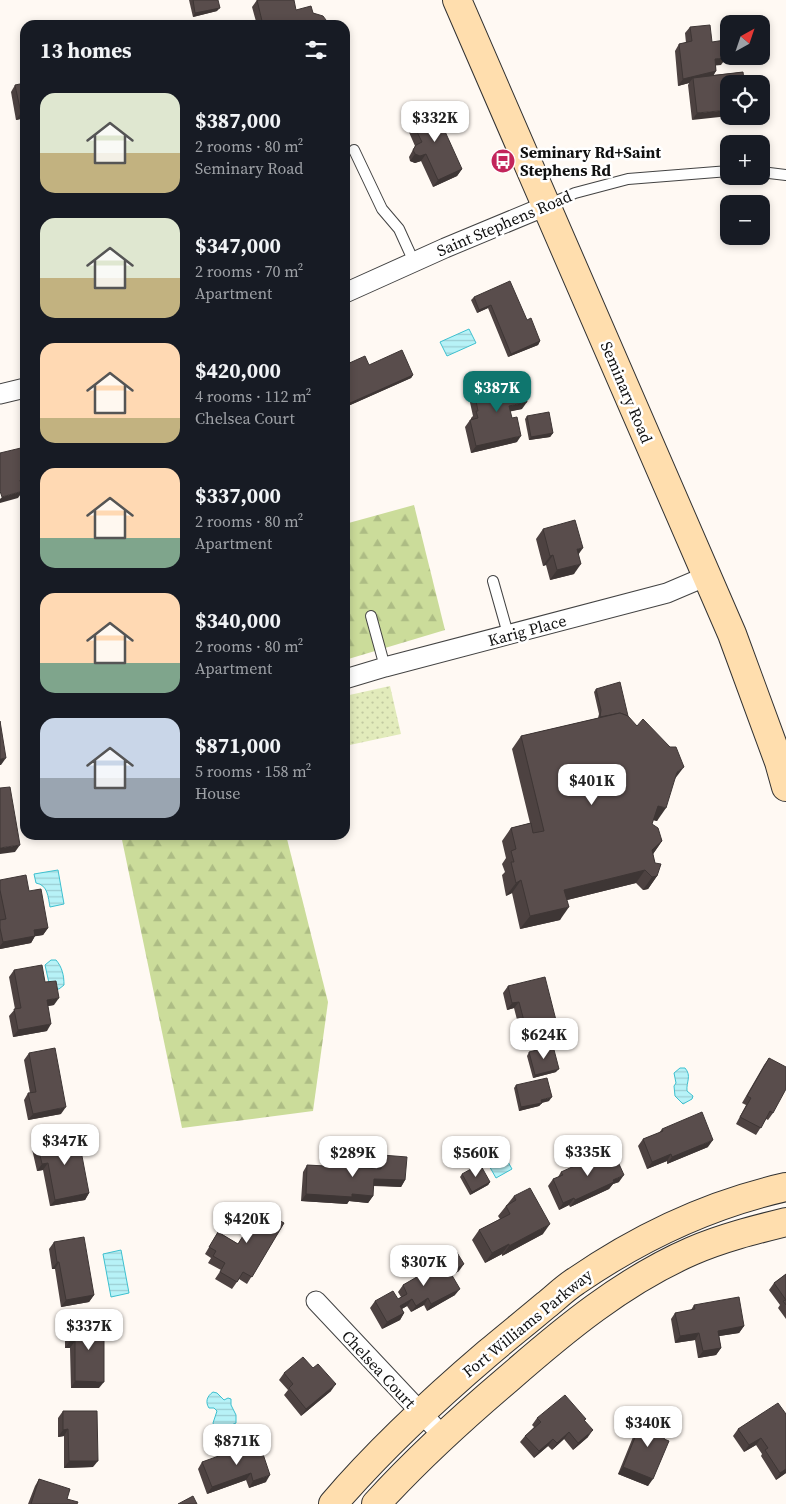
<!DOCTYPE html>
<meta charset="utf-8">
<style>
body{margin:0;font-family:"Source Serif 4",serif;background:#20242c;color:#f1f3f6;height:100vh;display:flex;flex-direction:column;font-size:19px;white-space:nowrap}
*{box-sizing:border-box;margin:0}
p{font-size:16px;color:#9ea1a6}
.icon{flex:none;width:28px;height:28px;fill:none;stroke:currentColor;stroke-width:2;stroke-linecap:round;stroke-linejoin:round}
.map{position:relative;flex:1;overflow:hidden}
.details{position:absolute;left:20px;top:20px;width:330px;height:820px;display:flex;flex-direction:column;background:#171b24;border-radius:15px;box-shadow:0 2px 8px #0003}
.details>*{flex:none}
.needle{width:32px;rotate:40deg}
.tools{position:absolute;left:720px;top:15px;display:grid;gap:10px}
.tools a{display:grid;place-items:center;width:50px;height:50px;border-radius:10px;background:#171b24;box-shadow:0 2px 8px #0003;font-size:25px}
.price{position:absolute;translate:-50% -42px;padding:0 11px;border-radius:10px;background:#fff;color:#222;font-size:16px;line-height:32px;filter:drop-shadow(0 1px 2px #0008)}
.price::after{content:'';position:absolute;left:50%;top:30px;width:15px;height:11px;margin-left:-8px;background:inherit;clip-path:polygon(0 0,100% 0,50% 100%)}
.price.current{background:#0f766e;color:#fff}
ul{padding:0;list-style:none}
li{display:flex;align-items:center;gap:15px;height:125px;padding:0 20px}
li span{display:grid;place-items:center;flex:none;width:140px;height:100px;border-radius:15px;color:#555}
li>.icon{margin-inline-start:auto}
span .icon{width:60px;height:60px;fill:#fffc;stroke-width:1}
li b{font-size:21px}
h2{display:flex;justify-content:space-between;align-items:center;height:60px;padding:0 20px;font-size:21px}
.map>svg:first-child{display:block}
.grass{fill:url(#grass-dots)}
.forest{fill:url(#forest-firs)}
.water{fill:url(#water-rules);stroke:#3dc0cf}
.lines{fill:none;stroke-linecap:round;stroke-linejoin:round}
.lane-casing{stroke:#434343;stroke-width:12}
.street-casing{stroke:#434343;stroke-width:21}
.secondary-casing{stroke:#323232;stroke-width:30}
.lane{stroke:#fff;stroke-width:10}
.street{stroke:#fff;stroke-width:19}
.secondary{stroke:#ffdeae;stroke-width:28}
.wall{fill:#4d4241}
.shaded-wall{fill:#3e3635}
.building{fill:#594d4c;stroke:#3e3635}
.labels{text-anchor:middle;stroke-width:5;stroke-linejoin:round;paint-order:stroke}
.poi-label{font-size:16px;font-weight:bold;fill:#101010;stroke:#fff;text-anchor:start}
.street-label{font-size:16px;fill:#101010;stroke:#fff}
</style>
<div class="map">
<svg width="786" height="1504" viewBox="0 0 786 1504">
<defs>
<pattern id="grass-dots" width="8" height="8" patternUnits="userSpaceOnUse" patternTransform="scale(1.25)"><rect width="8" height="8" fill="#e2ebbb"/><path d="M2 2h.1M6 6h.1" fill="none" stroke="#c1c8a0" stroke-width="1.8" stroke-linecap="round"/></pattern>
<pattern id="forest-firs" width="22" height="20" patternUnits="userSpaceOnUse" patternTransform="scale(1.25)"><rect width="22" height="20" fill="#cbdc9a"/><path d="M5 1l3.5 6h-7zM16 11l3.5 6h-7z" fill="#adbc84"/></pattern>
<pattern id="water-rules" width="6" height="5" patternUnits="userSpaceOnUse" patternTransform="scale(1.25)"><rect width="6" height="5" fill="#b7f2f7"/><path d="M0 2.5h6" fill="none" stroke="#9cced3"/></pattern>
</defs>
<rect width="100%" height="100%" fill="#fff9f3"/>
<path class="grass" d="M390,686l11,48 -56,12v-50z"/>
<g class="forest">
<path d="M414,505l31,125 -100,30v-136z"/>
<path d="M121,835h165l42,167 -15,109 -131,17z"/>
</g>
<g class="water">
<path d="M469,329l7,14 -29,13 -7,-14z"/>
<path d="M58,870l6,34 -14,3c-2,-10 -2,-22 -14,-24l-2,-9z"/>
<path d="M51,960h5c6,7 8,15 8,25l-5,4h-5l-5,-6 -4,-18z"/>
<path d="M680,1068h5c7,8 1,14 2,23l6,5 -1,3 -9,5 -8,-8 -1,-10 2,-3 -2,-10z"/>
<path d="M494,1137l18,32 -16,9 -18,-32z"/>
<path d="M121,1250l8,43 -18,4 -8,-43z"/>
<path d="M213,1392l4,1 7,7 4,-2 3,1v6l5,10v8l-14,6 -8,-3 -1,-3 4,-12 -3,-3h-5c-4,-6 -2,-12 4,-16z"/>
</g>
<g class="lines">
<defs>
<g id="lane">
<path d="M354,150l28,59 17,20 15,33"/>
<path d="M761,172l25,3"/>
<path d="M547,205l28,-12 53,-14 101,-8"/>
<path d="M493,581l15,53"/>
<path d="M371,616l14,51"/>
</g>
<g id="street">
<path d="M345,293l100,-45 101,-42"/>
<path d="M0,394l25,-6"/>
<path d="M345,679l40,-12 282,-74 40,-17"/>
<path d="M316,1301l127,135"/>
</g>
<g id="secondary">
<path d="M457,0l275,634 47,128 7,25"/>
<path d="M333,1504c47,-55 100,-104 155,-151 19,-16 39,-32 58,-48 10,-8 19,-17 30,-24 64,-44 134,-77 210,-94"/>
<path d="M376,1504c41,-45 86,-86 132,-125 56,-49 115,-98 184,-128 30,-13 62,-21 94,-29"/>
</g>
</defs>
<use href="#lane" class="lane-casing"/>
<use href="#street" class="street-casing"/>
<use href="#secondary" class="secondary-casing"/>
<use href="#lane" class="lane"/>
<use href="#street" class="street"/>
<use href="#secondary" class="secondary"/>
</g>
<g class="wall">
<path d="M189,0h29l-1,11 -24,6z"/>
<path d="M257,0l39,10 17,3 14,12h-70l-5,-18z"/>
<path d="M690,27l22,15 9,23h-5v6l-3,4 30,-3 -51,48 -4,-35 1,-2 -11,3 -3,-35 4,-7 7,-1 -1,-10z"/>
<path d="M15,85l10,33 -9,2 -5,-28z"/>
<path d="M409,116l53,53 -5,7 -24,11 -12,-26 -6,2 -5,-2 -1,-4 6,-11 -10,-23z"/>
<path d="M474,297l53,23 13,21 -2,4 -30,12 -20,-49 -11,5 -6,-13z"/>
<path d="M345,365l68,10 -2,3 -63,28 -3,-6z"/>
<path d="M474,391l48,18 -12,2 7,31 -46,11 -6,-26 5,-7h1v-2l2,-2 -4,-18z"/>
<path d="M527,416l26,17 -3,4 -21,3 -4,-21z"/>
<path d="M543,529l35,25 -4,20 -24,6 -4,-15 -3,1 -7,-27z"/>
<path d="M596,689l32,27 46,64 -17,41 -4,-1 -1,4 10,17 -9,13 4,22 -9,13 -5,1 -7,-7 -69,17 -7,20 -40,9 -8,-36 -6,3 -4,-21 3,-3 -3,-8 4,-6 -4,-17 9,-13 19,-5 -18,-74 9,-13 77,-18 1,-4 -5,-22z"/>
<path d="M0,880l29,11 19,37 -5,7 -8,1 -4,7 -31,6z"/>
<path d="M14,970l31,12 9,23 -6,1 -1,25 -34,6 -4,-21 6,-7 -6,-32z"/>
<path d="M508,986l51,46 -4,7 -31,8 -10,-39 -7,2 -4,-17z"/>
<path d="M529,1052l27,20 -23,6 -6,-22z"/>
<path d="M29,1053l32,61 -33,6 -4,-20 4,-7h2l-6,-33z"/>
<path d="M769,1058l4,55 -5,7 -2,-1 -10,16 -20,-11 10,-19 -4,-2 22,-38z"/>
<path d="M516,1085l33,16 -7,2 -3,3 -20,5 -5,-23z"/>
<path d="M662,1129l46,18 -41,17v-3l-20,8 -9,-23 5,-7 16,-6z"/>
<path d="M37,1142l52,51 -4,7 -35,6 -7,-36 -6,1 -5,-22z"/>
<path d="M382,1155l23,25 -4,7 -28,-1v10l-5,7 -19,-2 -2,3 -46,-3 2,-29 4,-7 70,4v-7z"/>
<path d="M602,1158l17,24 -6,2 -4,5 -39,18 -1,-2 -10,5 -11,-24 5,-7 5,-2 3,-5z"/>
<path d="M462,1174l28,8 -2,3 -18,10 -10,-18z"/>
<path d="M514,1196l29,38 -41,22v-2l-17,9 -13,-23 7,-10 21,-11 -2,-3z"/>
<path d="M250,1203l34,20 -37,61 -8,-5 -7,10 -17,-10 6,-9 -13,-7 3,-5 -6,-4 13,-22 20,12 10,-16 -10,-5z"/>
<path d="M54,1242l40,53 -5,7 -28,5 -6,-38h-3l-3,-20z"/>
<path d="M439,1260l20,11 -7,4 3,20 -28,16 -3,-6 -13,7 -4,-6 -5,3 2,4 -4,7 -18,9 -12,-21 5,-7 23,-2 3,-2 -3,-5 5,-7 13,-7 -1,-2 4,-7 15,-2z"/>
<path d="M786,1274v45l-8,-11 2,-3 -11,-15 5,-7z"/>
<path d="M694,1305l50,21 -5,7 -20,3 2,12 -5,7 -18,3 -3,-18 -20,3 -4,-24 4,-6 16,-3z"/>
<path d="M69,1322l30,66h-28l-1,-40h-5v-19z"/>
<path d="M284,1373l47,18 -30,25 -17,-21 4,-5 -9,-10z"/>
<path d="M63,1411l30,56 -29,1v-32l-6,1v-19z"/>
<path d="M649,1414l15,25 -16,47 -30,-12 15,-37 5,-7 2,1 5,-10z"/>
<path d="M786,1414v59l-10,7 -15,-24 1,-2 -6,-9 -12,7 -11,-16 5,-7z"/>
<path d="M537,1418l49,1 -2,1 4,17 -15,13 -9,-11 -12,11 -4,-4 -14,12 -14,-16 5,-6 9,-9 -2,-2z"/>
<path d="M242,1452l24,30 -17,6 -3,-8 -39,14 -9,-25 4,-7z"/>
<path d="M39,1479l28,20 10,5h-49l7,-18z"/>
</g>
<g class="shaded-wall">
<path d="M220,8l-3,3 -24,6 2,-4z"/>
<path d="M726,58l-5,7 -11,1 5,-7z"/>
<path d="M716,71l-4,7h-19l-4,5 -11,3 5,-7z"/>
<path d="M729,110v6l-37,4 5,-7z"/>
<path d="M25,112v6l-9,2 5,-7z"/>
<path d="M415,154h11l-5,7 -6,2 -5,-2z"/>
<path d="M462,169l-5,7 -24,11 5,-7z"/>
<path d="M491,305l-3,3 -11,5 2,-3z"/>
<path d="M540,341l-2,4 -30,12 3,-3z"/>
<path d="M413,375l-2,3 -63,28 2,-3z"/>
<path d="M527,402l-5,7 -18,4 5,-7z"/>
<path d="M553,433l-3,4 -21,3 2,-3z"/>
<path d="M521,436l-4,6 -46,11 5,-7z"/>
<path d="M25,479v5l-10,3 5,-7z"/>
<path d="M23,491l-5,7 -18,5v-4l2,-2z"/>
<path d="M583,548l-7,10 1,-9z"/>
<path d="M553,555l-7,10 -3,1 7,-10z"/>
<path d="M581,564l-7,10 -24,6 7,-10z"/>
<path d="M6,758l-5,7h-1v-6z"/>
<path d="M684,767l-10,13 3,-8z"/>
<path d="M658,806l8,2 -9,13 -8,-2z"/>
<path d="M662,841l-9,13 -1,-4z"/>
<path d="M20,845l-5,7 -15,2v-6z"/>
<path d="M645,870l-9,13 -81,20 9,-13z"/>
<path d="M657,876l-9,13 -5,1 9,-13z"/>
<path d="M521,880l-9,13 -6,3 10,-13z"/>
<path d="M569,907l-9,13 -40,9 10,-13z"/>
<path d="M48,928l-5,7 -12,2 4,-1 -4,7 -31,6v-3l3,-4 31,-12z"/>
<path d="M59,998l-5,7 -12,2 5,-7z"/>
<path d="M519,1002l-5,6 -7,2 5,-7z"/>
<path d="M51,1024l-4,7 -34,6 5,-7z"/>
<path d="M559,1032l-4,7 -31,8 5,-7z"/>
<path d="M559,1069l-3,3 -23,6 2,-3z"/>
<path d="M552,1097l-3,4 -10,2 2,-3z"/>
<path d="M542,1103l-3,3 -20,5 2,-4z"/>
<path d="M66,1107l-5,7 -33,6 5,-6z"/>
<path d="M713,1140l-5,7 -41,17 5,-7z"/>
<path d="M671,1154l-4,7 -20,8 5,-7z"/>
<path d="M48,1163l-5,7 -6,1 5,-7z"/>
<path d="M624,1175l-5,7 -6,2 -4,5 -39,18 5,-7 38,-20z"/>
<path d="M374,1179l31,1 -4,7 -32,-2z"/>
<path d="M490,1182l-2,3 -18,10 2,-3z"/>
<path d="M89,1193l-4,7 -35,6 5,-6z"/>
<path d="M306,1194h46l21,2 -5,7 -19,-2 -2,3 -46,-3z"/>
<path d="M574,1198l-5,7 -10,5 4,-7z"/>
<path d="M550,1224l-7,10 -41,22 7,-10z"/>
<path d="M509,1244l-7,10 -17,9 7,-10z"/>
<path d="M57,1262h2l-4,7h-3z"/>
<path d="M464,1264l-5,7 -13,7 4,-6z"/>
<path d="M460,1289l-5,6 -28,16 4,-7z"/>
<path d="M94,1295l-5,7 -28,5 5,-7z"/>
<path d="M428,1298l-4,7 -13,7 5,-6z"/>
<path d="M412,1299l-5,7 -11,6 4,-6z"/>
<path d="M404,1313l-4,7 -18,9 5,-7z"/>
<path d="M744,1326l-5,7 -26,4 5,-6z"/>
<path d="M699,1333l-4,7 -20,3 5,-7z"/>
<path d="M70,1341h5l-5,7h-5z"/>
<path d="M721,1348l-5,7 -18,3 5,-7z"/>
<path d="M75,1381l29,1 -5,6h-28z"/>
<path d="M336,1384l-5,7 -30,25 5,-7z"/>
<path d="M68,1429l-4,7 -6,1 5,-7z"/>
<path d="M593,1430l-5,7 -15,13 5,-7z"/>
<path d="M569,1432l-5,7 -12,11 5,-7z"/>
<path d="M761,1438l-5,7 -12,7 5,-7z"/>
<path d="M553,1439l-5,7 -14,12 5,-7z"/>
<path d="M69,1461h29l-5,6 -29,1z"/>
<path d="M623,1467l30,12 -5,7 -30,-12z"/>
<path d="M786,1469v4l-10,7 4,-7z"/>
<path d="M251,1473l-5,7 -39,14 5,-7z"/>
<path d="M270,1475l-4,7 -17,6 4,-7z"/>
</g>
<g class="building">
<path d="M193,0h25l2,8 -25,5z"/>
<path d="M257,0h37l2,10 15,-4 2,7 10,3 3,4 1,5h-64z"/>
<path d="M710,25l2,17 13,-2 1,18 -11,1 1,12 -33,8 -4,-35 13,-3 -2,-14z"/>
<path d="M743,72l1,8 5,-1 1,5h-21v26l-32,3 -4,-35z"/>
<path d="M25,83v29l-4,1 -6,-28z"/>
<path d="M433,105l29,64 -24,11 -12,-26 -6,2 -5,-2 -2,-4 3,-5 6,-3 -13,-26z"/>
<path d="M510,281l17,39 4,-2 9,23 -29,13 -20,-49 -12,5 -5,-13z"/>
<path d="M402,350l11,25 -63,28 -5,-12v-26l20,-9 4,9z"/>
<path d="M522,380l5,22 -18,4 3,12 5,-1 4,19 -45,10 -6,-26 8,-2 -2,-7h2l-4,-20z"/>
<path d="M549,412l4,21 -22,4 -4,-21z"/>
<path d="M25,447v32l-5,1 3,11 -21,6 -2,-6v-38z"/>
<path d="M575,520l8,28 -6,1 4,15 -24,6 -4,-15 -3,1 -7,-27z"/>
<path d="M620,682l8,34 -8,-3 -20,4 1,-7 -5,-21z"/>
<path d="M620,713l8,3 9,10 6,-7 27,28h6l8,20 -7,5 -11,36 -8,-2 -6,18 6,4 4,13 -10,9 3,13 6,1 -4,12 -5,1 -7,-7 -81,20 5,17 -39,9 -9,-36 -5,3 -5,-21h3l-3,-11 5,-2 -5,-21 20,-5 2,10 11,-2 -23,-95z"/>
<path d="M0,721l6,37 -6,1z"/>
<path d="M10,787l10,58 -20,3v-60z"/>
<path d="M26,875l3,16 12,-2 7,39 -14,2 1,6 -32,6 -3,-14v-8l6,-1 -6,-29v-10z"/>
<path d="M42,965l3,17 11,-1 3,17 -12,2 4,24 -33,6 -4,-21 7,-1 -7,-38z"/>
<path d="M545,977l14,55 -30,8 -10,-38 -7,1 -4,-17z"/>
<path d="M553,1046l6,23 -24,6 -6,-23z"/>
<path d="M55,1048l11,59 -33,7 -5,-21 8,-1 -7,-39z"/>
<path d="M769,1058l17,9v22l-13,24 -3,-2 -9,17 -21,-11 11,-19 -4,-2z"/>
<path d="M547,1078l5,19 -11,3 1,3 -21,4 -5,-22z"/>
<path d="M702,1112l11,28 -41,17 -1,-3 -19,8 -9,-23 20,-8 -1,-2z"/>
<path d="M78,1135l11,58 -34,7 -7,-37 -6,1 -5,-22z"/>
<path d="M614,1153l10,22 -11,5 1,2 -39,18 -1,-2 -11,5 -10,-24 10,-4 -2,-3 40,-18 1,4z"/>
<path d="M382,1155l25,2 -2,23 -31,-1 -1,17 -21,-2v3l-46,-3 1,-29 74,4z"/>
<path d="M480,1164l10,18 -18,10 -10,-18z"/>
<path d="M530,1188l20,36 -41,22v-2l-17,9 -13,-23 31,-16 -4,-8 10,-6 -2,-4z"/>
<path d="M250,1203l34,20 -32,54 -9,-5 -6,10 -17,-10 5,-9 -12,-7 3,-5 -7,-4 9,-15 20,12 14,-23 -9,-5z"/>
<path d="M84,1237l10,58 -28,5 -7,-38h-2l-3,-20z"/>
<path d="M456,1251l8,13 -14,8 10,17 -29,15 -3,-6 -12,8 -4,-7 -12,7 4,7 -17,9 -12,-21 18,-10 5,8 9,-5 -4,-9 19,-11 -3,-5 12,-6 3,4 6,-3 -1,-4z"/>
<path d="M786,1274v31l-3,-4 3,-1 -12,-17z"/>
<path d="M739,1297l5,29 -26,5 3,17 -18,3 -4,-18 -19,3 -5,-23 20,-4 -1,-4z"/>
<path d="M69,1322h35v60l-29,-1v-40h-5z"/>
<path d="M303,1357l10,11 5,-4 18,20 -30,25 -17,-21 4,-4 -9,-11z"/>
<path d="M565,1395l21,24 -2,1 9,10 -15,13 -9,-11 -12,11 -4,-4 -14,12 -14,-15 16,-14 -4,-4z"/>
<path d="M778,1403l8,11v55l-6,4 -15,-23 3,-2 -7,-10 -12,7 -11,-16z"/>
<path d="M63,1411h34l1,50h-29l-1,-32 -5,1z"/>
<path d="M649,1414l22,9 -7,16 5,2 -16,38 -30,-12 15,-37 4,2z"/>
<path d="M260,1445l10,30 -17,6 -2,-8 -39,14 -10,-25 39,-14 1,4z"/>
<path d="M39,1479l31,10 -3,10 11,3 -1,2h-46z"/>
<path d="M193,1496l4,8h-19z"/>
</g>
<defs>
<symbol id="bus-disc" viewBox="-11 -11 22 22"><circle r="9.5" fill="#c3255b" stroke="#fff"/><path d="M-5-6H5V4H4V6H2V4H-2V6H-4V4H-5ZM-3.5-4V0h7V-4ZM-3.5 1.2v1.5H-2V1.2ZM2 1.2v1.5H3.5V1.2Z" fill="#fff"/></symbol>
</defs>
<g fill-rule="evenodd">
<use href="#bus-disc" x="489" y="147" width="28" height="28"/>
</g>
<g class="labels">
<g class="poi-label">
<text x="520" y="158">Seminary Rd+Saint<tspan x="520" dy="18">Stephens Rd</tspan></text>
</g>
<g class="street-label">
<text transform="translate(504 223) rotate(-23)" y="6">Saint Stephens Road</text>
<text transform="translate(627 392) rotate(67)" y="6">Seminary Road</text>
<text transform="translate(527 630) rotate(-15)" y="6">Karig Place</text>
<text transform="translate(527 1323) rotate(-39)" y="6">Fort Williams Parkway</text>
<text transform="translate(379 1369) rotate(47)" y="6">Chelsea Court</text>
</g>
</g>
</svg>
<div class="tools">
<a><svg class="needle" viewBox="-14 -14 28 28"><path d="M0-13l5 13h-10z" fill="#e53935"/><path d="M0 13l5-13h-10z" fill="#9ea1a6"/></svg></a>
<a><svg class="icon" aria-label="locate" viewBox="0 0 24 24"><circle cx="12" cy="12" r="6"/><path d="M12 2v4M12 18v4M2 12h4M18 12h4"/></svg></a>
<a>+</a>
<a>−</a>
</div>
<b class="price" style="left:435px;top:143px">$332K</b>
<b class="price current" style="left:497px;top:413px">$387K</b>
<b class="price" style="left:592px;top:806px">$401K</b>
<b class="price" style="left:544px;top:1060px">$624K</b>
<b class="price" style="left:65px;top:1166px">$347K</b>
<b class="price" style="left:588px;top:1177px">$335K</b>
<b class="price" style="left:353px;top:1178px">$289K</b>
<b class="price" style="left:476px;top:1178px">$560K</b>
<b class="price" style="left:247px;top:1244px">$420K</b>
<b class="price" style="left:424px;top:1287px">$307K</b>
<b class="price" style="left:89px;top:1351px">$337K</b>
<b class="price" style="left:648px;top:1448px">$340K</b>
<b class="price" style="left:237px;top:1466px">$871K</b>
<section class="details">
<h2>13 homes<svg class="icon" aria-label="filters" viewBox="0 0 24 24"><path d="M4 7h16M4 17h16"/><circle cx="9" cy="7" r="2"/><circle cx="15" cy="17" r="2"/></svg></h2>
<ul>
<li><span style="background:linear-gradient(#dfe7d0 60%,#c2b280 0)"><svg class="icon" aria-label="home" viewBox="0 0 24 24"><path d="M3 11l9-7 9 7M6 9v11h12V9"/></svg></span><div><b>$387,000</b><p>2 rooms · 80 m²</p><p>Seminary Road</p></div></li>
<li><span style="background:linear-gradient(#dfe7d0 60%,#c2b280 0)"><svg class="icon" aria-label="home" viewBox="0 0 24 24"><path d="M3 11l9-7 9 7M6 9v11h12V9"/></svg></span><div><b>$347,000</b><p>2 rooms · 70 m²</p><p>Apartment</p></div></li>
<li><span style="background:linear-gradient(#ffd9b3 75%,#c2b280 0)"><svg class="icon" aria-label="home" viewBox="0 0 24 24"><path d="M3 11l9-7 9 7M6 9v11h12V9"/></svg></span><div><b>$420,000</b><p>4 rooms · 112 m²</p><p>Chelsea Court</p></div></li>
<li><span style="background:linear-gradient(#ffd9b3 70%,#7fa58c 0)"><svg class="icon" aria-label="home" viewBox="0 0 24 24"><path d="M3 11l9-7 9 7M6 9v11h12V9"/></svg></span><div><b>$337,000</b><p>2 rooms · 80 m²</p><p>Apartment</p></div></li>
<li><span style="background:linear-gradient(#ffd9b3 70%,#7fa58c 0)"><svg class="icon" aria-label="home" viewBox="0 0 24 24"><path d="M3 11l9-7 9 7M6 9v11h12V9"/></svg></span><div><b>$340,000</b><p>2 rooms · 80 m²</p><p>Apartment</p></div></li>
<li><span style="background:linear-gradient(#c9d6e8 60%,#9aa5b1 0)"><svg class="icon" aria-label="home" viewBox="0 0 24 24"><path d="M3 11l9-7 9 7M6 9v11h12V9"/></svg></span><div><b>$871,000</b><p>5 rooms · 158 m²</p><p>House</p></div></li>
</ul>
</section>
</div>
